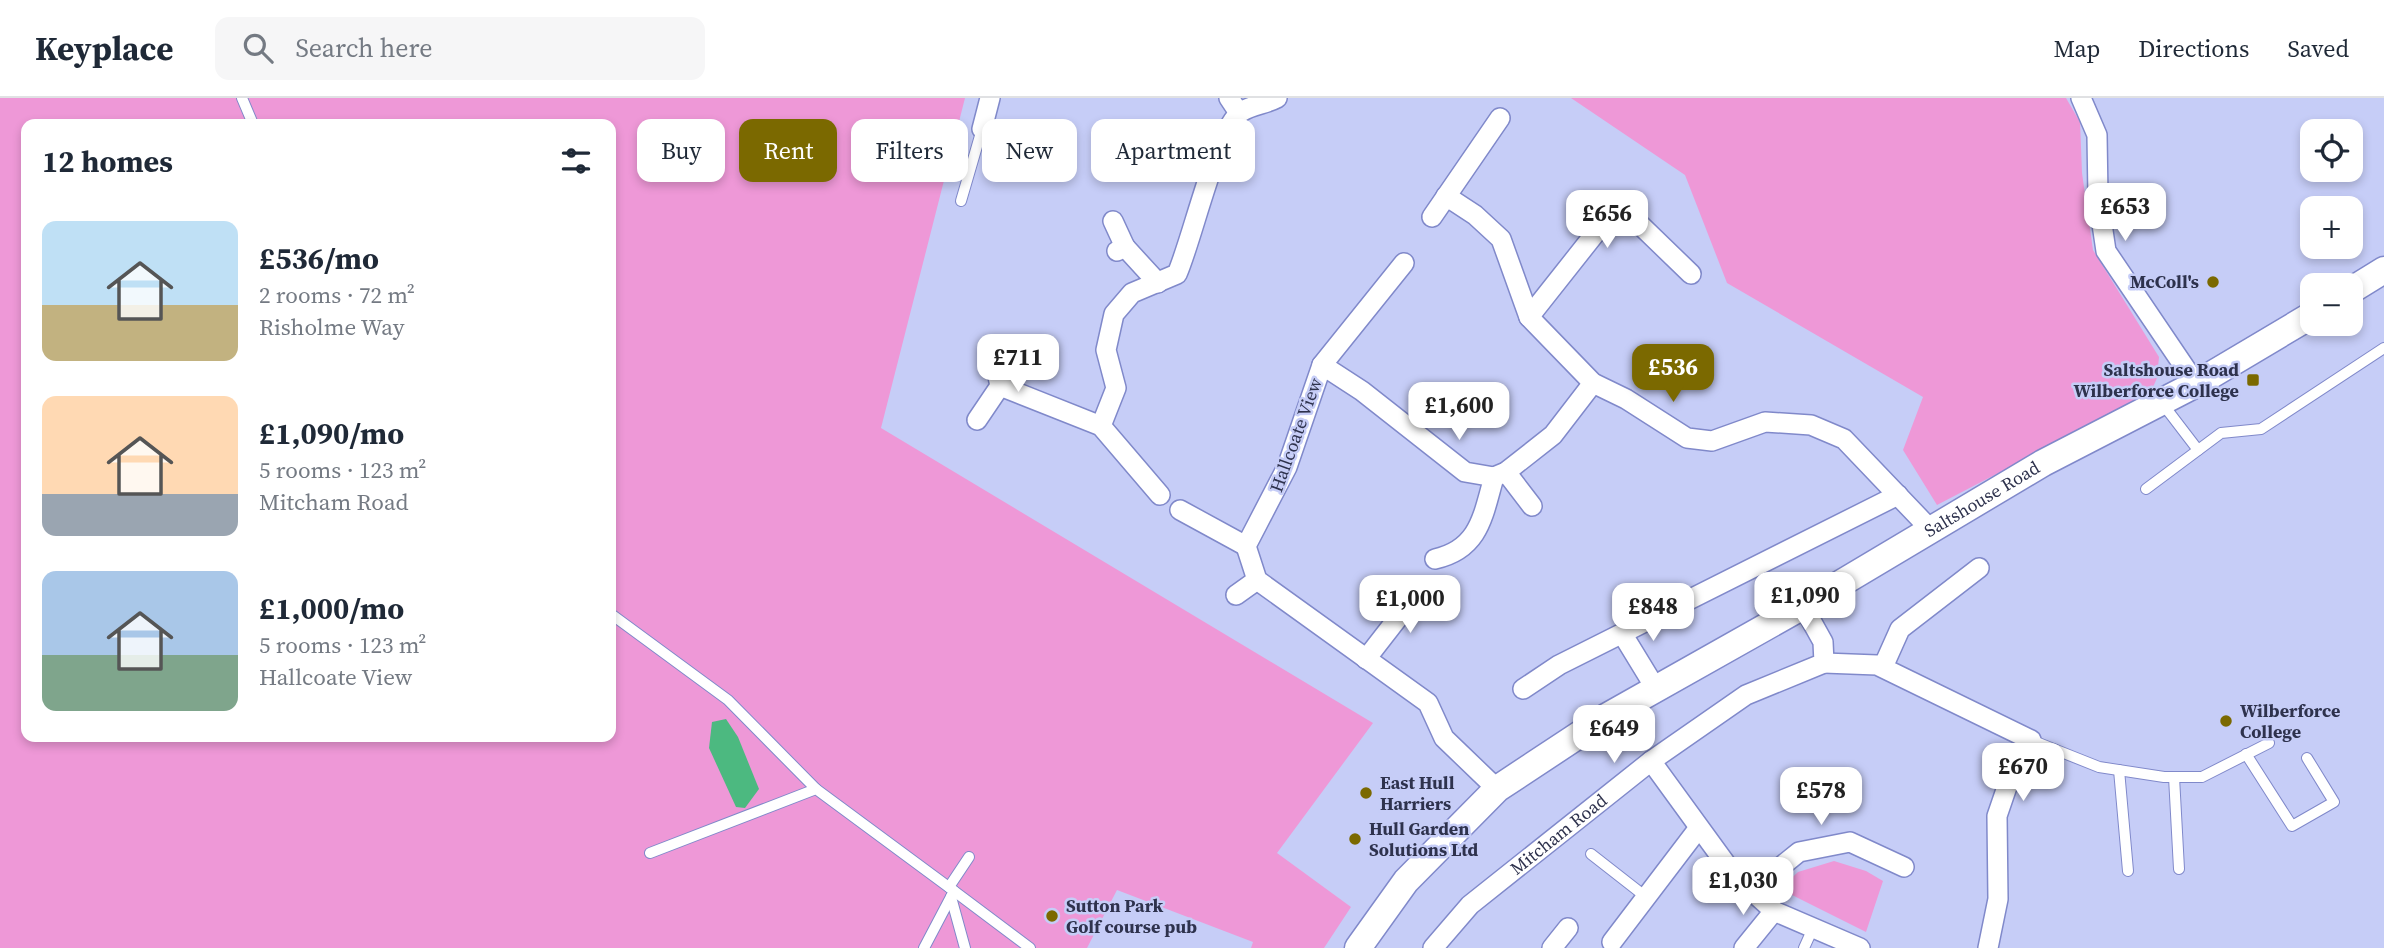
<!DOCTYPE html>
<meta charset="utf-8">
<style>
body{margin:0;font-family:"Source Serif 4",serif;background:#f6f6f7;color:#1f2937;height:100vh;display:flex;flex-direction:column;font-size:26px;white-space:nowrap}
*{box-sizing:border-box;margin:0}
p{font-size:23px;color:#747a83}
.icon{flex:none;width:38px;height:38px;fill:none;stroke:currentColor;stroke-width:2;stroke-linecap:round;stroke-linejoin:round}
.map{position:relative;flex:1;overflow:hidden}
.panel{position:absolute;left:21px;top:21px;width:595px;height:623px;display:flex;flex-direction:column;background:#fff;border-radius:14px;box-shadow:0 4px 10px #0003}
.panel>*{flex:none}
.hud{position:absolute;left:637px;top:21px;width:665px;height:63px;display:flex;gap:14px}
.buttons{position:absolute;left:2300px;top:21px;display:grid;gap:14px}
.buttons a{display:grid;place-items:center;width:63px;height:63px;border-radius:14px;background:#fff;box-shadow:0 4px 10px #0003;font-size:35px}
.price{position:absolute;translate:-50% -60px;padding:0 16px;border-radius:14px;background:#fff;color:#222;font-size:23px;line-height:46px;filter:drop-shadow(0 2px 4px #0008)}
.price::after{content:'';position:absolute;left:50%;top:42px;width:21px;height:16px;margin-left:-10px;background:inherit;clip-path:polygon(0 0,100% 0,50% 100%)}
.price.current{background:#7b6900;color:#fff}
ul{padding:0;list-style:none}
li{display:flex;align-items:center;gap:21px;height:175px;padding:0 21px}
li span{display:grid;place-items:center;flex:none;width:196px;height:140px;border-radius:14px;color:#555}
li>.icon{margin-inline-start:auto}
span .icon{width:84px;height:84px;fill:#fffc;stroke-width:1}
li b{font-size:30px}
h2{display:flex;justify-content:space-between;align-items:center;height:84px;padding:0 21px;font-size:30px}
.pill{padding:0 24px;border-radius:14px;background:#fff;box-shadow:0 4px 10px #0003;font-size:24px;line-height:63px}
.pill.current{background:#7b6900;color:#fff}
header{display:flex;align-items:center;gap:42px;box-sizing:border-box;height:98px;padding:0 35px;background:#fff;border-bottom:2px solid #e0e1e3}
header strong{font-size:33px}
nav{display:flex;gap:38px;margin-inline-start:auto;font-size:24px}
.search{width:490px;height:63px;background:#f6f6f7;display:flex;align-items:center;gap:18px;box-sizing:border-box;padding:0 24px;border-radius:14px;color:#747a83;font-size:26px}
.map>svg:first-child{display:block}
.green{fill:#ee98d7;fill-rule:evenodd}
.water{fill:#4cb980}
.lines{fill:none;stroke-linecap:round;stroke-linejoin:round}
.lane-casing{stroke:#8089ca;stroke-width:12}
.street-casing{stroke:#8089ca;stroke-width:22}
.secondary-casing{stroke:#8089ca;stroke-width:29}
.lane{stroke:#fff;stroke-width:10}
.street{stroke:#fff;stroke-width:19}
.secondary{stroke:#fff;stroke-width:26}
.poi-dot{fill:#7b6900;stroke:#c6cdf7;stroke-width:2.5}
.labels{text-anchor:middle;stroke-width:5;stroke-linejoin:round;paint-order:stroke}
.poi-label{font-size:18px;font-weight:bold;fill:#2e324d;stroke:#c6cdf7;text-anchor:start}
.street-label{font-size:18px;fill:#2e324d;stroke:#c6cdf7}
</style>
<header>
<strong>Keyplace</strong>
<div class="search"><svg class="icon" aria-label="search" viewBox="0 0 24 24"><circle cx="10" cy="10" r="6"/><path d="M15 15l6 6"/></svg>Search here</div>
<nav><a>Map</a><a>Directions</a><a>Saved</a></nav>
</header>
<div class="map">
<svg width="2384" height="850" viewBox="0 0 2384 850">
<rect width="100%" height="100%" fill="#c6cdf7"/>
<g class="green">
<path d="M0,0h965l-84,330 492,295 -96,130 74,54 -27,41h-73l2,-6 -136,-52 -30,58h-1087zM26,26h585v613h-585z"/>
<path d="M1571,0h495l14,24 2,51 11,77 66,107 -2,21 -7,16 -213,111 -34,-55 20,-53 -196,-114 -42,-108z"/>
<path d="M1834,763l32,10 17,10 -17,51 -86,-43 18,-17z"/>
</g>
<path class="water" d="M726,621l12,18 21,52 -14,19 -9,-1 -27,-59 3,-26z"/>
<g class="lines">
<defs>
<g id="lane">
<path d="M242,0l11,26"/>
<path d="M961,103l21,-72"/>
<path d="M2162,305l36,47"/>
<path d="M2146,391l75,-56 40,-4 123,-81"/>
<path d="M611,516l117,86 88,89"/>
<path d="M2031,642l68,27 65,10h38l67,-34"/>
<path d="M2246,656l46,72 42,-24 -27,-44"/>
<path d="M2119,672l9,101"/>
<path d="M2174,679l5,92"/>
<path d="M650,755l166,-64 138,102"/>
<path d="M1591,756l55,43"/>
<path d="M949,789l20,-30"/>
<path d="M951,799l14,51"/>
<path d="M924,850l30,-57 76,57"/>
<path d="M1804,850l9,-20"/>
</g>
<g id="street">
<path d="M1229,0l10,15"/>
<path d="M2081,0l16,37 1,62 8,54 90,133"/>
<path d="M982,31l8,-31"/>
<path d="M1446,98l29,19 26,24 28,78 64,66 33,16 61,39 25,3 53,-19 46,3 33,14 87,91"/>
<path d="M1432,119l68,-99"/>
<path d="M1113,123l12,26 -8,4"/>
<path d="M1125,149l33,36"/>
<path d="M1404,165l-82,102 -35,102 -41,79 11,34 171,123 16,35 53,51"/>
<path d="M1529,219l87,-110 13,7 62,60"/>
<path d="M1322,267l40,26 103,81 29,5 12,-5 47,-37 40,-52"/>
<path d="M1000,288l101,40 59,69"/>
<path d="M977,322l23,-34 -7,-33"/>
<path d="M1101,328l15,-38 -10,-38 8,-36 18,-21 45,-19c15,-33 40,-146 64,-162 10,-7 25,-8 36,-14"/>
<path d="M1506,374l26,34"/>
<path d="M1180,412l66,36"/>
<path d="M1435,461c45,-10 48,-44 59,-82"/>
<path d="M1236,497l21,-15"/>
<path d="M1623,537l33,54"/>
<path d="M1366,561l56,-72"/>
<path d="M1824,565l53,2 154,75 -22,41 -12,35 1,83 -10,49"/>
<path d="M1883,569l17,-38 79,-61"/>
<path d="M1523,591l36,-24 339,-170"/>
<path d="M1651,663l83,114 40,36 86,37"/>
<path d="M1751,793l48,-39 51,-10 54,25"/>
<path d="M1612,844l86,-113"/>
<path id="s1" d="M1433,850l37,-43 181,-144 95,-66 78,-32 -1,-21 -20,-36"/>
<path d="M1552,850l16,-20"/>
<path d="M1744,850l30,-37"/>
</g>
<g id="secondary">
<path d="M2350,193l34,-21"/>
<path id="s2" d="M1358,850l48,-67 91,-92 109,-72 197,-111 240,-143 153,-79 116,-69"/>
</g>
</defs>
<use href="#lane" class="lane-casing"/>
<use href="#street" class="street-casing"/>
<use href="#secondary" class="secondary-casing"/>
<use href="#lane" class="lane"/>
<use href="#street" class="street"/>
<use href="#secondary" class="secondary"/>
</g>
<g class="poi-dot">
<circle cx="2213" cy="184" r="7"/>
<rect x="2246" y="275" width="14" height="14" rx="3.5"/>
<circle cx="2226" cy="623" r="7"/>
<circle cx="1366" cy="695" r="7"/>
<circle cx="1355" cy="741" r="7"/>
<circle cx="1052" cy="818" r="7"/>
</g>
<g class="labels">
<g class="poi-label">
<text x="2199" y="190" text-anchor="end">McColl's</text>
<text x="2239" y="278" text-anchor="end">Saltshouse Road<tspan x="2239" dy="21">Wilberforce College</tspan></text>
<text x="2240" y="619">Wilberforce<tspan x="2240" dy="21">College</tspan></text>
<text x="1380" y="691">East Hull<tspan x="1380" dy="21">Harriers</tspan></text>
<text x="1369" y="737">Hull Garden<tspan x="1369" dy="21">Solutions Ltd</tspan></text>
<text x="1066" y="814">Sutton Park<tspan x="1066" dy="21">Golf course pub</tspan></text>
</g>
<g class="street-label">
<text transform="translate(1296 337) rotate(-70)" y="6">Hallcoate View</text>
<text dy="6" stroke="none"><textPath href="#s2" startOffset="777">Saltshouse Road</textPath></text>
<text dy="6" stroke="none"><textPath href="#s1" startOffset="170">Mitcham Road</textPath></text>
</g>
</g>
</svg>
<div class="buttons">
<a><svg class="icon" aria-label="locate" viewBox="0 0 24 24"><circle cx="12" cy="12" r="6"/><path d="M12 2v4M12 18v4M2 12h4M18 12h4"/></svg></a>
<a>+</a>
<a>−</a>
</div>
<b class="price" style="left:2125px;top:145px">£653</b>
<b class="price" style="left:1607px;top:152px">£656</b>
<b class="price" style="left:1018px;top:296px">£711</b>
<b class="price current" style="left:1673px;top:306px">£536</b>
<b class="price" style="left:1459px;top:344px">£1,600</b>
<b class="price" style="left:1805px;top:534px">£1,090</b>
<b class="price" style="left:1410px;top:537px">£1,000</b>
<b class="price" style="left:1653px;top:545px">£848</b>
<b class="price" style="left:1614px;top:667px">£649</b>
<b class="price" style="left:2023px;top:705px">£670</b>
<b class="price" style="left:1821px;top:729px">£578</b>
<b class="price" style="left:1743px;top:819px">£1,030</b>
<div class="hud">
<a class="pill">Buy</a>
<a class="pill current">Rent</a>
<a class="pill">Filters</a>
<a class="pill">New</a>
<a class="pill">Apartment</a>
</div>
<section class="panel">
<h2>12 homes<svg class="icon" aria-label="filters" viewBox="0 0 24 24"><path d="M4 7h16M4 17h16"/><circle cx="9" cy="7" r="2"/><circle cx="15" cy="17" r="2"/></svg></h2>
<ul>
<li><span style="background:linear-gradient(#bfe0f5 60%,#c2b280 0)"><svg class="icon" aria-label="home" viewBox="0 0 24 24"><path d="M3 11l9-7 9 7M6 9v11h12V9"/></svg></span><div><b>£536/mo</b><p>2 rooms · 72 m²</p><p>Risholme Way</p></div></li>
<li><span style="background:linear-gradient(#ffd9b3 70%,#9aa5b1 0)"><svg class="icon" aria-label="home" viewBox="0 0 24 24"><path d="M3 11l9-7 9 7M6 9v11h12V9"/></svg></span><div><b>£1,090/mo</b><p>5 rooms · 123 m²</p><p>Mitcham Road</p></div></li>
<li><span style="background:linear-gradient(#a9c7e8 60%,#7fa58c 0)"><svg class="icon" aria-label="home" viewBox="0 0 24 24"><path d="M3 11l9-7 9 7M6 9v11h12V9"/></svg></span><div><b>£1,000/mo</b><p>5 rooms · 123 m²</p><p>Hallcoate View</p></div></li>
</ul>
</section>
</div>
